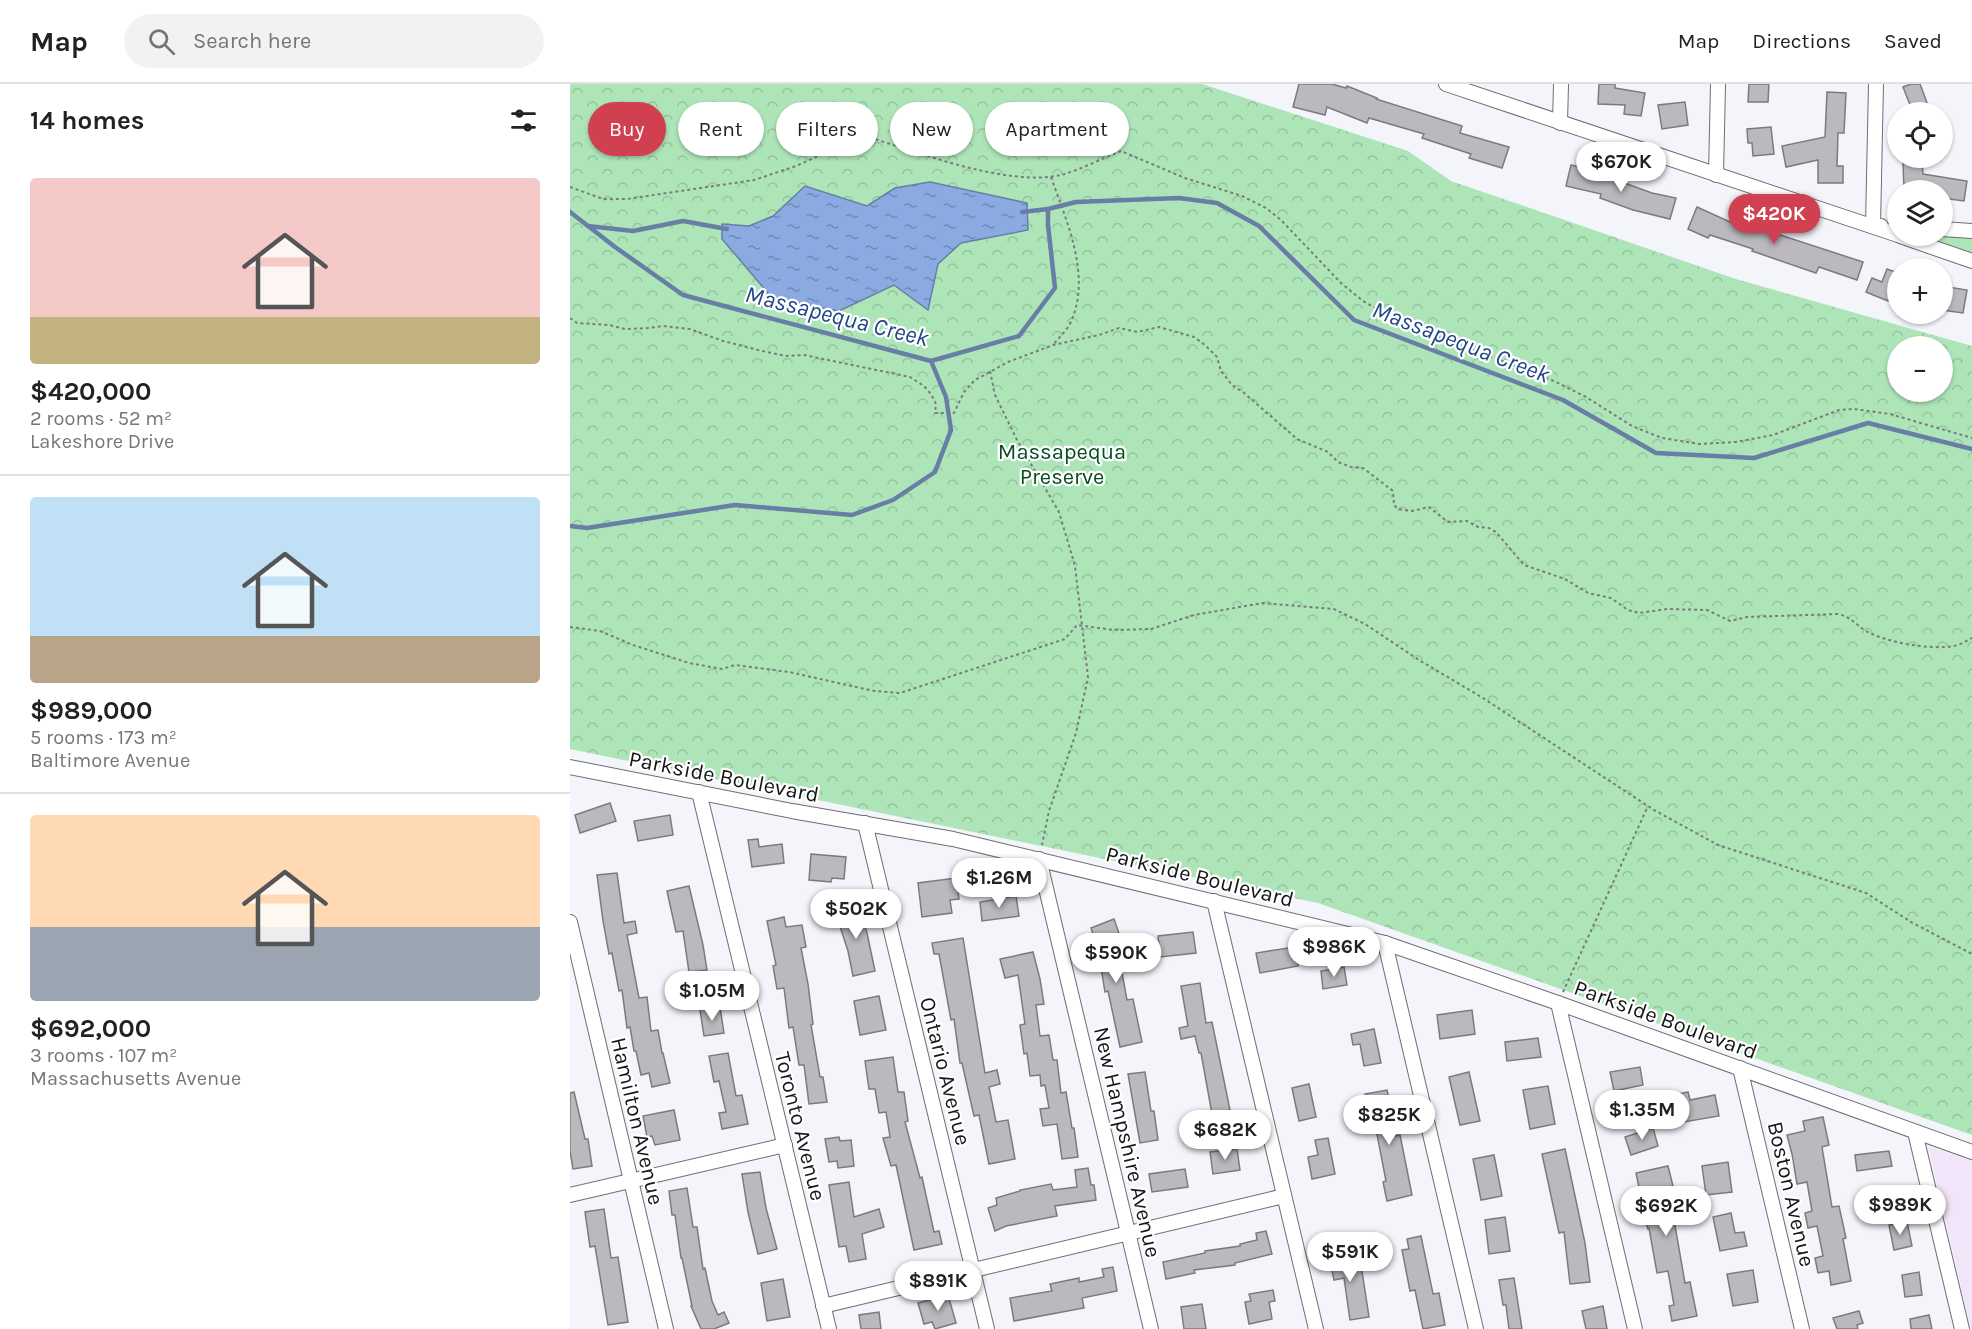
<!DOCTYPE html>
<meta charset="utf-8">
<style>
body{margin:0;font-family:Karla,sans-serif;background:#f2f2f2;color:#222;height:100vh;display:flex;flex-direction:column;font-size:22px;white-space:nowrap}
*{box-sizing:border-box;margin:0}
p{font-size:20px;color:#767676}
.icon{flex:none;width:33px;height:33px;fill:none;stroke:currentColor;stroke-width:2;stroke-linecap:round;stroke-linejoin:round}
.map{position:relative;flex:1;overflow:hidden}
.details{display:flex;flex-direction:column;background:#fff;width:570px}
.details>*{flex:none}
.guide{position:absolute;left:18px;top:18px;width:570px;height:54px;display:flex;gap:12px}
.controls{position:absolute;left:1317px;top:18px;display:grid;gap:12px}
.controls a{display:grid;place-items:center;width:66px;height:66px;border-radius:50%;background:#fff;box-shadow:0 2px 4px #0004;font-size:30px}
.price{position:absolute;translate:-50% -51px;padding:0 14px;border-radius:21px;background:#fff;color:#222;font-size:20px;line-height:39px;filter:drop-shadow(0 2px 3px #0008)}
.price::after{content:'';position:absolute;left:50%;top:36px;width:18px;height:14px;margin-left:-9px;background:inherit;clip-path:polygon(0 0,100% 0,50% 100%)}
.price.active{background:#d04050;color:#fff}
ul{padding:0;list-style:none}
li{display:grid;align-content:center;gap:12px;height:318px;padding:0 30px}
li+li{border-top:2px solid #e0e0e0}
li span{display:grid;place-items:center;height:186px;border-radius:6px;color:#555}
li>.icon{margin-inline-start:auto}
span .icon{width:108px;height:108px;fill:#fffc;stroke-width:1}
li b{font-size:26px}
h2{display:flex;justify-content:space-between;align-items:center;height:72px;padding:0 30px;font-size:26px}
.pill{padding:0 21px;border-radius:27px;background:#fff;box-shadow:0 2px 4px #0004;font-size:21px;line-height:54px}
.pill.active{background:#d04050;color:#fff}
header{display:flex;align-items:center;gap:36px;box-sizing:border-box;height:84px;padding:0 30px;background:#fff;border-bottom:2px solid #e0e0e0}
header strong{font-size:28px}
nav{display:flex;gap:33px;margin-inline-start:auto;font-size:21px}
.search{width:420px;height:54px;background:#f2f2f2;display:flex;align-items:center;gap:15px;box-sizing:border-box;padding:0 21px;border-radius:33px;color:#767676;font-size:22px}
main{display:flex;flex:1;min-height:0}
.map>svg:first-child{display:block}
.education{fill:#f3e5f9}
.grass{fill:#ade5b8}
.park{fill:url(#park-crowns);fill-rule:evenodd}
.water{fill:url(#water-ripples);stroke:#687ea5;stroke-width:1.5}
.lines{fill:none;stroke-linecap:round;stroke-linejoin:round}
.stream{stroke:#687ea5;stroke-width:4.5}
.building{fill:#bcb9be;stroke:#7c7a7f;stroke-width:1.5}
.minor-casing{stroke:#6c6e73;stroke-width:16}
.path{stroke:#7a7b7f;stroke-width:2;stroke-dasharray:3 3;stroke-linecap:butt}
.minor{stroke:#fff;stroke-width:14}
.labels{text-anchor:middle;stroke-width:4.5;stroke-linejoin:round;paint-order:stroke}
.park-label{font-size:22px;fill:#084c22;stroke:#fff}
.street-label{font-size:22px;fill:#151618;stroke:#fff}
.water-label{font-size:24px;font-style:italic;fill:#234689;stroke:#fff}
</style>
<header>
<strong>Map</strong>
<div class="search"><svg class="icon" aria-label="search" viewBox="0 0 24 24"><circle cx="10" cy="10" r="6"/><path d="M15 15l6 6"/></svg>Search here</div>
<nav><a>Map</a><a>Directions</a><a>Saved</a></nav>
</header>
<main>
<section class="details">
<h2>14 homes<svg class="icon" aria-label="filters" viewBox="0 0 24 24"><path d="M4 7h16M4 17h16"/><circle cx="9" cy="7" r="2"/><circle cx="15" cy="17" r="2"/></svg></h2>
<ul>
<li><span style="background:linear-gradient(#f6c9c9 75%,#c2b280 0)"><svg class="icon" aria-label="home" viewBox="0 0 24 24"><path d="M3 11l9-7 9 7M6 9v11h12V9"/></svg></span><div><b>$420,000</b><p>2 rooms · 52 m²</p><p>Lakeshore Drive</p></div></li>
<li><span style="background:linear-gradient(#bfe0f5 75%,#b9a48a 0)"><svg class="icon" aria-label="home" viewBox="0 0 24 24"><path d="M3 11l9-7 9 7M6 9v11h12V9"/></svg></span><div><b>$989,000</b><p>5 rooms · 173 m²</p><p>Baltimore Avenue</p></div></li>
<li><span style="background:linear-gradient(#ffd9b3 60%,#9aa5b1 0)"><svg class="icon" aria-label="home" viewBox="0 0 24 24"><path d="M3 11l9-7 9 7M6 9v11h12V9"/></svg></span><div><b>$692,000</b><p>3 rooms · 107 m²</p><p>Massachusetts Avenue</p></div></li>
</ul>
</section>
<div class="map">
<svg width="1402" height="1245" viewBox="0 0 1402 1245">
<defs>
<pattern id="park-crowns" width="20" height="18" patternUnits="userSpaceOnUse" patternTransform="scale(1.5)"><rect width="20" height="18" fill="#ade5b8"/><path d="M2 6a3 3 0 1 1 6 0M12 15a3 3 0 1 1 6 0" fill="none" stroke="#94c49d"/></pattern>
<pattern id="water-ripples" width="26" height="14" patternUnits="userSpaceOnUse" patternTransform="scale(1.5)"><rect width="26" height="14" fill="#8baae1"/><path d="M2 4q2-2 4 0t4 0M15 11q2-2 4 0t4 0" fill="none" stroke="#7089b5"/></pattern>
</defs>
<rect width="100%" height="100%" fill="#f3f5fb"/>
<path class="education" d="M1358,1062l44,15v168h-1z"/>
<path class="grass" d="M1402,145v32l-72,-25h42z"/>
<path class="park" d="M0,0h632l206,67 43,30 285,98 236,67v789l-654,-232 -748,-154zM1328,262h44v46h-44z"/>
<path class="water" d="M360,98l97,21 1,27 -67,13 -23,21 -10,46 -34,-25 -55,26 -66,-12 -51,-60v-15l27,2 24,-10 32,-30 62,20 28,-18z"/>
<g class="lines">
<g class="stream">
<path d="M0,128l45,35 68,48 248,66 88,-25 36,-48 -7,-63v-16l28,-7 103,-4 38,5 42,23 95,94 209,80 93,53 98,5 114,-35 104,26"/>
<path d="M452,128l26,-3"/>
<path d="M18,142l45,5 50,-10 44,8"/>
<path d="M0,442l17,2 148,-23 117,10 41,-15 42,-28 16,-42 -5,-33 -15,-36"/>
</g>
</g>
<g class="building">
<path d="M729,0h33l14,4 1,-2 30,12 -1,1 86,27 -2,7 49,14 -7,21 -33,-10 2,-4 -49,-16 2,-4 -55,-16 -2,5 -40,-16 -2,8 -32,-8z"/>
<path d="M1029,0h16v4l30,5 -4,23 -17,-2 1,-9 -27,-1z"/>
<path d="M1179,0h20l-1,18h-20z"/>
<path d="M1341,0h9l9,24 -16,4 -10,-25z"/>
<path d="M1257,8l19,1 -2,40h-6l-1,33h6v17h-25v-23l-32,7 -4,-21 43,-9z"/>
<path d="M1115,18l3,23 -26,4 -4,-24z"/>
<path d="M1201,43l3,27 -21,2 -1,-13h-4l-1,-14z"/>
<path d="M1352,78l1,12 44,7 -3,20 -22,-3v-8h-38l-1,-27z"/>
<path d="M1001,81l26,6v2l55,20 24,5 -6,21 -37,-9 -33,-12 1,-4 -35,-8z"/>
<path d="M1127,123l33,15 1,-3 132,43 -6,18 -38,-13 -3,6 -64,-22 1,-2 -43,-14 -2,3 -20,-9z"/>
<path d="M1317,185l11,4v5l-10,23 -22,-9 6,-14 10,4z"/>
<path d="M1372,202l25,4 -4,23 -21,-3z"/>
<path d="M40,719l6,18 -36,12 -5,-18z"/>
<path d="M100,731l3,20 -35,6 -4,-20z"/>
<path d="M188,755l1,8 23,-3 2,19 -32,4 -4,-27z"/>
<path d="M241,770l35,3 -2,22 -12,-1 -1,4 -22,-2z"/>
<path d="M47,789l7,50 11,-2 2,12 -10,2 12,63 8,-1 4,34 7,-1 4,23h1l7,30 -18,4 -3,-14 -8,2 -5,-24h-2l-4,-24 -3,1 -5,-38 -3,1 -7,-38 -3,1 -6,-33 -6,-46z"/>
<path d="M386,794l3,21 -9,1 2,13 -30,4 -4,-34z"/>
<path d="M119,802l14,59 4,25 -18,2 -6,-41 -7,1 -9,-41z"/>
<path d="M446,812l3,20 -37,5 -2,-19z"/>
<path d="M288,820l9,29 8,38 -22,5 -5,-25 -13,-40z"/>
<path d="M214,833l2,10 16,-2 4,22 -5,1 7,36 5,40 -2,1 9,52h3l4,25 -18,2 -5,-39h-5l-6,-38 -4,1 -5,-40 -7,1 -4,-23 3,-1 -9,-44z"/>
<path d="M544,835l7,20 -5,2 11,59 6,-1 9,43 -22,5 -12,-56 -3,1 -5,-31 2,-1 -11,-32z"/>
<path d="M623,848l3,21 -36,4 -2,-21z"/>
<path d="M393,854l22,135 12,-3 3,14 -11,3 7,35 12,-2 7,39 -26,5 -10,-49 -5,1 -12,-53h-2l-6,-44 -3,1 -12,-66h-5l-2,-11z"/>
<path d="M725,863l3,19 -38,7 -4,-20z"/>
<path d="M463,868l7,27 4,25 -8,1 4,31 9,-1 4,25h4l4,33 5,-1 6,36h2l4,29 -16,2 -5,-35 -14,2 -3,-17 9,-1 -4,-23 -4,1 -1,-11 -10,1 -3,-23 -3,1 -4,-29 5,-1 -7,-49 -13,3 -5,-19z"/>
<path d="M774,883l3,18 -24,4 -2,-18z"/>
<path d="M630,899l6,40 6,-1 18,88 -18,4 -11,-61h-2l-4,-17 -14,3 -2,-11 9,-2 -7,-40z"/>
<path d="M309,912l7,34 -26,5 -6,-34z"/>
<path d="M150,923l4,26 -20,3 -4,-26z"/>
<path d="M902,926l3,24 -35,5 -3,-24z"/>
<path d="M804,945l7,34 -17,3 -4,-22 -7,1 -2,-11z"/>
<path d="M968,954l3,19 -34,4 -2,-19z"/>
<path d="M158,969l8,43 6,-1 6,29 -26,5 -3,-16 7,-1 -7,-31 -5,1 -5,-26z"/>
<path d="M323,973l5,35h6l4,29 -3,1 15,56 2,-1 12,55 5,-1 3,13 -28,6 -18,-85 -5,1 -8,-28 7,-1 -4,-25 -7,1 -4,-24h-6l-4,-28z"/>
<path d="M1070,983l3,18 -29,6 -4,-19z"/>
<path d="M575,988l6,39h3l4,29 -18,3 -12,-69z"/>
<path d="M899,988l11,49 -20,4 -11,-48z"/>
<path d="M739,1000l7,33 -17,4 -7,-33z"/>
<path d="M978,1002l7,38 -25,5 -7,-39z"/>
<path d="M817,1006l9,46 4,-1 12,60 -25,6 -4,-19 3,-1 -10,-52 -3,1 -8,-36z"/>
<path d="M4,1008l11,47h3l4,27 -19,3 -3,-18v-58z"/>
<path d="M1118,1008l2,8 25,-5 4,21 -41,7 -5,-28z"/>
<path d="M104,1026l6,30 -25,5 -3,-9 -5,1 -4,-21z"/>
<path d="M1253,1033l6,28 -7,2 10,60 7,-1 7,32 -3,1 8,42 -20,4 -2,-14 -11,2 -3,-15 8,-2 -6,-30 -9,2 -3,-15 7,-2 -5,-29 -10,2 -5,-30 -5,-19 18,-4 -2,-10z"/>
<path d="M1083,1044l5,18 -27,9 -6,-18z"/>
<path d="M269,1053l1,4 11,-1 3,26 -16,2 -1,-7 -8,1 -4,-23z"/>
<path d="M758,1054l7,36 -23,5 -4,-22 10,-2 -3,-15z"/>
<path d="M667,1065l3,21 -27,4 -3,-22z"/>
<path d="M995,1065l20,94 5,39 -20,2 -6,-52 -5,1 -17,-79z"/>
<path d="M1319,1067l3,15 -35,5 -2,-16z"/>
<path d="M924,1071l8,41 -21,4 -8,-41z"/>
<path d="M1158,1078l4,30 -26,3 -4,-29z"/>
<path d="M1098,1082l5,20 -5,1 10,32 -4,1 11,63 5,-1 7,34 -25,5 -3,-15 5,-1 -6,-34 -11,2 -8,-45 -1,1 -6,-18h2l-8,-38z"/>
<path d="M518,1084l3,17h3l2,15 -41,6 2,10 -51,10 -11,5 -7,-23 9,-3 -1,-7 24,-7v-1l31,-6 2,6 24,-3 -2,-17z"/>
<path d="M615,1085l3,18 -36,5 -3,-18z"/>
<path d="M190,1088l6,36 11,41 -19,5 -10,-42 -6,-38z"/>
<path d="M279,1098l5,35 25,-8 5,18 -22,7 4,25 -17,3 -3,-16 -7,1 -10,-62z"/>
<path d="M117,1104l6,39h4l6,42 2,-1 7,33 6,14 6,-3 5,11 -15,6h-13l-10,-23h1l-10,-48h-1l-6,-43h-3l-3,-24z"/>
<path d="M34,1125l7,49 7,-1 10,65 -20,3 -13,-79 -5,1 -5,-35z"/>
<path d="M1161,1129l4,20 9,-1 3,14 -27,5 -7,-34z"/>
<path d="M935,1133l5,34 -21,3 -4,-34z"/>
<path d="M1337,1138l5,24 -18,4 -5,-25z"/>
<path d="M696,1147l6,23 -37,9v2l-41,5 1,3 -29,6 -3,-17 42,-9v-2l35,-5v-2l17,-4 -1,-7z"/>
<path d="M851,1152l12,58 6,-1 6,32 -22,4 -8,-39 -5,1 -8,-41 7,-1 -2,-10z"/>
<path d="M776,1163l4,21 11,-3 8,52 -19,3 -6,-42 -10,2 -6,-29z"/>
<path d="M543,1183l4,24 -35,7 2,10 -70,13 -4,-23 42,-7 -2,-7 29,-6v4l25,-5 -2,-8z"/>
<path d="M1183,1186l5,32 -25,4 -6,-32z"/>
<path d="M1349,1188l3,23 -17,2 -3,-22z"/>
<path d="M944,1194l8,51h-13l-3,-24h-3l-4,-25z"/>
<path d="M213,1195l7,38 -23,4 -6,-38z"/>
<path d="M703,1206l2,11 -6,1 3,17 -23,5 -4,-22 6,-1 -2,-7z"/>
<path d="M378,1211l8,28 -21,6 -3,-7 -8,2 -6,-21z"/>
<path d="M632,1220l4,25h-22l-3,-22z"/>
<path d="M1033,1222l4,23h-21l-4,-18z"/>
<path d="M1289,1227l4,12 -6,2 1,4h-21l-4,-11z"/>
<path d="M309,1228l2,17h-20l-2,-14z"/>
<path d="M1359,1231l3,14h-21l-1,-10z"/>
</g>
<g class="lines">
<defs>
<g id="minor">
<path d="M876,0l452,151"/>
<path d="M1306,0l-3,142h8"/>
<path d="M990,39l1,-39"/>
<path d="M1146,91l2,-91"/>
<path d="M1372,145l30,2"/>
<path d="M1330,152l72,25"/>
<path d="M0,683l222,44 161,28 432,104 173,60 414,149"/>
<path d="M129,708l130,537"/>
<path d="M295,739l122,506"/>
<path d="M469,775l112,470"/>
<path d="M644,817l102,428"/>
<path d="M0,838l96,407"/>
<path d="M815,859l91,386"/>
<path d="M988,919l77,326"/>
<path d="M1170,984l62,261"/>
<path d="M1345,1048l47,197"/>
<path d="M0,1111l215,-50"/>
<path d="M253,1222l461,-110"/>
</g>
</defs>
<use href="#minor" class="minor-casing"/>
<g class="path">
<path d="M481,93c15,43 40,97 21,142 -3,10 -13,18 -19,26"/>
<path d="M0,103l33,12h24l127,-19 42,-14 60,-27 12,-2c53,16 139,50 193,38 19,-5 42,-17 60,-24l64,27 57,18 24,12 15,12 60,63 22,18 19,11 34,16 138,53 32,16 46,29 30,12 38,6 36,-2 37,-7 66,-25 15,-1 36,5 82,24"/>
<path d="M0,234l7,5 32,2 16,4 24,-1 14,-2 27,3 33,12 35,9 28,6 18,-1 106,22 14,9 7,8 5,10 -1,9h19l10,-21 11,-12 33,-18 45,-17 46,-10 20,-7 18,4 22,-5 35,10 11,8 12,12 4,14 11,14 11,7 54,47 31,13 10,10 13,5 12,1 30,23 1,14 4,4 14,2 17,-4 19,15 19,-1 11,6 11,1 7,4 28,33 41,14 23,14 23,5 17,12 11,3 28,-4 40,1 23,11 17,-4 91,-3c13,3 17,10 28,17 22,12 64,19 88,15 6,-1 12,-5 18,-8"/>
<path d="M420,287l5,24 22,45 42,72 16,54 13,111 -12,56 -27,78 -7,34"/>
<path d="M0,543l30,4 33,14 56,18 33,6 13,-4 54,7 85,19 26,2 165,-54 12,-14 36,5 38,-1 43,-14 69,-12 71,6 31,15 54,36 64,38 171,112 64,35 148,48 45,29 61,32"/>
<path d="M993,908l85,-186"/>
</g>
<use href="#minor" class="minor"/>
</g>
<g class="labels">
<g class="park-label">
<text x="492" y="375">Massapequa<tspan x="492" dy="25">Preserve</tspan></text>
</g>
<g class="street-label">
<text transform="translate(154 692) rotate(11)" y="8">Parkside Boulevard</text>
<text transform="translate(630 792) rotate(14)" y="8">Parkside Boulevard</text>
<text transform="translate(1096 935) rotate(20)" y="8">Parkside Boulevard</text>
<text transform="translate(376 987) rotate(76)" y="8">Ontario Avenue</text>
<text transform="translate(68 1037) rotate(77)" y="8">Hamilton Avenue</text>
<text transform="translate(231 1042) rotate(76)" y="8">Toronto Avenue</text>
<text transform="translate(558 1058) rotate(77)" y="8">New Hampshire Avenue</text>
<text transform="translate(1222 1110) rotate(77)" y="8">Boston Avenue</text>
</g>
<g class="water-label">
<text transform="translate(267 232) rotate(14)" y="8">Massapequa Creek</text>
<text transform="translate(891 258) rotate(21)" y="8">Massapequa Creek</text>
</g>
</g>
</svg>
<div class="controls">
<a><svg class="icon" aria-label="locate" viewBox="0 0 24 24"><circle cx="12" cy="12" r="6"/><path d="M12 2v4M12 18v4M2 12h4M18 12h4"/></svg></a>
<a><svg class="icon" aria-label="layers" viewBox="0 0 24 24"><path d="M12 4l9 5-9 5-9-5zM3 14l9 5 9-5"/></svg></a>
<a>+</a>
<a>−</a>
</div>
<b class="price" style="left:1051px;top:109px">$670K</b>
<b class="price active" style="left:1204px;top:161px">$420K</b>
<b class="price" style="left:429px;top:825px">$1.26M</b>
<b class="price" style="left:286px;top:856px">$502K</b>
<b class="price" style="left:764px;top:894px">$986K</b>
<b class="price" style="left:546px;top:900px">$590K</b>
<b class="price" style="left:142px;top:938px">$1.05M</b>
<b class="price" style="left:1072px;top:1057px">$1.35M</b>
<b class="price" style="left:819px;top:1062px">$825K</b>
<b class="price" style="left:655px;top:1077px">$682K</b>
<b class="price" style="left:1330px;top:1152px">$989K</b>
<b class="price" style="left:1096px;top:1153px">$692K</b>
<b class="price" style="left:780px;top:1199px">$591K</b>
<b class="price" style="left:368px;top:1228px">$891K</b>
<div class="guide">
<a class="pill active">Buy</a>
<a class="pill">Rent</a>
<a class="pill">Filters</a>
<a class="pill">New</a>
<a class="pill">Apartment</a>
</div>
</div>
</main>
